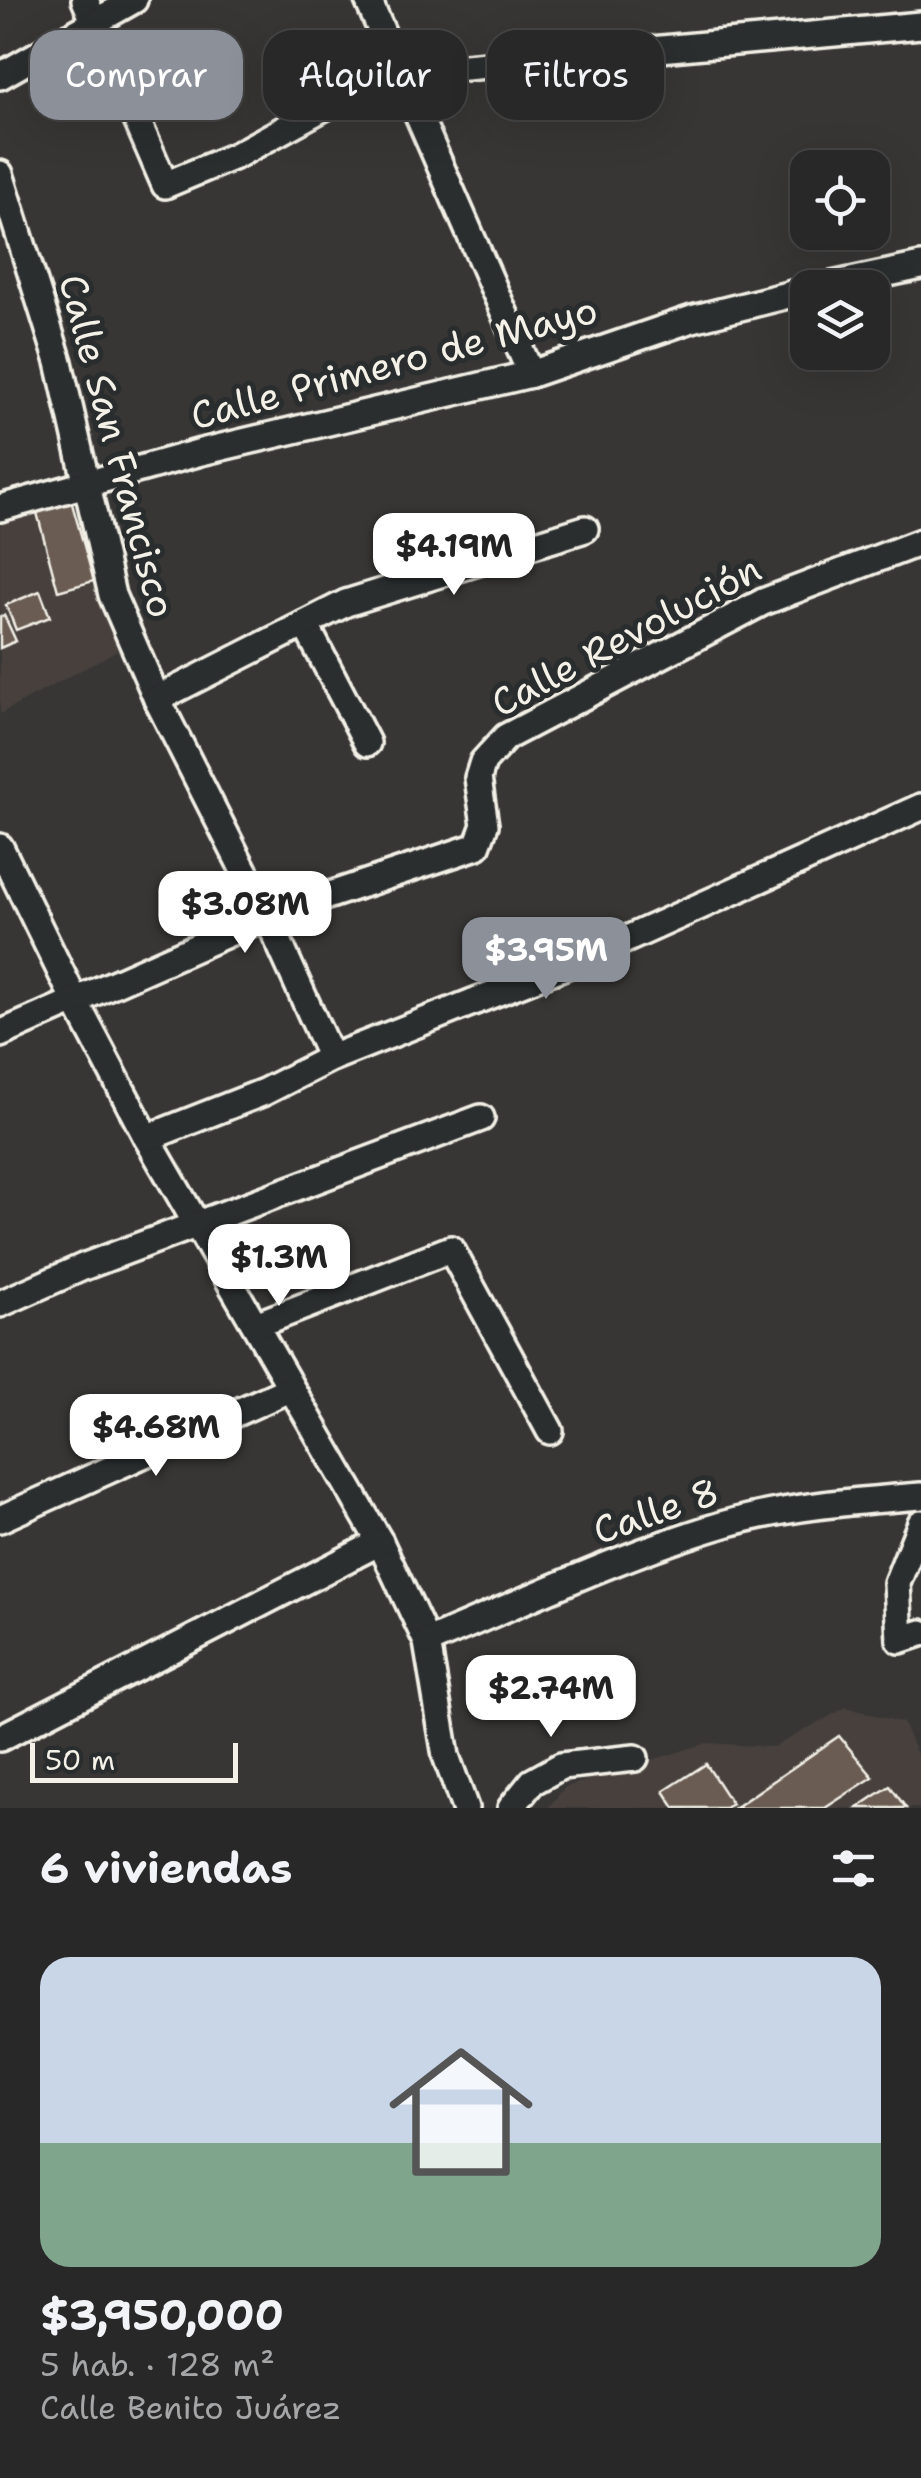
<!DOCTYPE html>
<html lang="es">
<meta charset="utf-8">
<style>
body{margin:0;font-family:"Shantell Sans",sans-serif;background:#353434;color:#f1f3f6;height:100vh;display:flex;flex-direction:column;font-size:38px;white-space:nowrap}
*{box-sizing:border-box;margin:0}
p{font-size:32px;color:#a5a6a8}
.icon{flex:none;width:55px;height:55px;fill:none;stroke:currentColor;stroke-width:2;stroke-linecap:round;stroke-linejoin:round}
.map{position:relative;height:1808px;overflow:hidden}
.panel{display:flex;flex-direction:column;background:#292828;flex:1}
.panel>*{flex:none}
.guide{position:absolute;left:30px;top:30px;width:862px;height:90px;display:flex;gap:20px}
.controls{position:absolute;left:790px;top:150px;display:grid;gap:20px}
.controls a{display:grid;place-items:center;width:100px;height:100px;border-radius:20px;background:#292828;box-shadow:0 10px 40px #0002,0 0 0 2px #454445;font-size:50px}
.scale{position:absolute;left:30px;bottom:25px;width:208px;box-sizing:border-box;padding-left:10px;border:5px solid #f4f1e8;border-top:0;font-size:28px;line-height:35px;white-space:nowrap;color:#f4f1e8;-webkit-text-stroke:8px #2a2d2e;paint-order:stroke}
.price{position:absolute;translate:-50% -85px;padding:0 22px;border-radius:20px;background:#fff;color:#222;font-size:32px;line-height:65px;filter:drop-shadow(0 2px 5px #0008)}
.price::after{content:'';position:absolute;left:50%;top:60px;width:30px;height:22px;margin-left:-15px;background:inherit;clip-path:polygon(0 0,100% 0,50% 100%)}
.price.active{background:#8c9099;color:#fff}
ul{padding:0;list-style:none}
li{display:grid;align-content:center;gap:20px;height:530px;padding:0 40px}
li span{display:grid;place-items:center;height:310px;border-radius:30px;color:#555}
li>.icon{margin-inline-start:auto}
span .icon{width:180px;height:180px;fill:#fffc;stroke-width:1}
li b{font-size:42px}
h2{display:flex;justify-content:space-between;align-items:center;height:120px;padding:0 40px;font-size:42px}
.tag{padding:0 35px;border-radius:30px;background:#292828;box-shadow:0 10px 40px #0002,0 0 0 2px #454445;font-size:35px;line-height:90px}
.tag.active{background:#8c9099;color:#fff}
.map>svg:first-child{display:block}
.built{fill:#47413e}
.building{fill:#6b5c53;stroke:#f4f1e8;stroke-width:2.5}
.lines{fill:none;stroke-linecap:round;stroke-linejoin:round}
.minor-casing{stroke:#f4f1e8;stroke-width:32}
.minor{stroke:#2a2d2e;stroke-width:25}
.labels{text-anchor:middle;stroke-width:10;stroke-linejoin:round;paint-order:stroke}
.street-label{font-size:38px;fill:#f4f1e8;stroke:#2a2d2e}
</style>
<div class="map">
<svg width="921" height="1808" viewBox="0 0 921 1808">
<rect width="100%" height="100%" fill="#373635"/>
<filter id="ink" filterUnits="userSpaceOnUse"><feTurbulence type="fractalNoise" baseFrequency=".01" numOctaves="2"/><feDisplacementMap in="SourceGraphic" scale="20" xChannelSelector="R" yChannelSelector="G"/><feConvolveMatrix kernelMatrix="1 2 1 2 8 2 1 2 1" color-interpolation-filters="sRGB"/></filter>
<g filter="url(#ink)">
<g class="built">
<path d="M71,500l24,91 27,57 -122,66v-196z"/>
<path d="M846,1707l57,16 18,40v45h-373l17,-21 142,-44 67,4z"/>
</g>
<g class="building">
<path d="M71,500l23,81 -36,10 -22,-82z"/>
<path d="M40,591l10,26 -34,13 -10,-25z"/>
<path d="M4,615l12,26 -16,7v-31z"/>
<path d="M839,1736l34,41 -48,31h-91z"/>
<path d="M706,1764l26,40 -7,4h-50l-11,-17z"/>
<path d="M890,1786l16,22h-49z"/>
</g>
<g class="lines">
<defs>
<g id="minor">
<path d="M85,0l80,185 72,-30 111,-61 52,-21 521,-48"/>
<path d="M368,0l163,374"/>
<path d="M0,76l134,-76"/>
<path d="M0,174l59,188 53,233 45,104 110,217 64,142"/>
<path d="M818,288l103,-22"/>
<path d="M0,508l201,-56 330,-78 161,-55 116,-29"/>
<path d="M305,624l62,119"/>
<path d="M157,699l189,-96 239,-74"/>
<path d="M0,847l74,152 73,139 233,404 47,100 19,114 19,52"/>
<path d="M0,1034l267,-118 210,-70 8,-21 -7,-47 5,-16 23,-25 257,-135 158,-60"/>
<path d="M147,1138l117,-46 67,-34 256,-101 334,-150"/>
<path d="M0,1304l83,-37 398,-149"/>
<path d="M256,1325l195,-76 99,182"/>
<path d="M0,1519l289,-130"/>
<path d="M921,1523l-24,60 3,57 21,-7"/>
<path d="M427,1642c98,-41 196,-88 298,-118 63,-18 131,-23 196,-28"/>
<path d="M0,1738l380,-196"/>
<path d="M511,1808l21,-26 29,-16 74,-8"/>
</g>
</defs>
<use href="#minor" class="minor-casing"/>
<use href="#minor" class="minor"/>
</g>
</g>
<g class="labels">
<g class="street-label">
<text transform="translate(394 363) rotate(-15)" y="13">Calle Primero de Mayo</text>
<text transform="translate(117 446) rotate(75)" y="13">Calle San Francisco</text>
<text transform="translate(626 636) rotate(-28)" y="13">Calle Revolución</text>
<text transform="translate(656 1511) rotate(-19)" y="13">Calle 8</text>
</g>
</g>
</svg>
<div class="controls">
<a><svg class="icon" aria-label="locate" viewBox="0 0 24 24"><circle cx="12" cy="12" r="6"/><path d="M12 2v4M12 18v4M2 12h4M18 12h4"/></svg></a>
<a><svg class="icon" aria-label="layers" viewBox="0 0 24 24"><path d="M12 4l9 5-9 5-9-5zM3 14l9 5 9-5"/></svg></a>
</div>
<div class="scale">50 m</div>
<b class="price" style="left:454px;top:598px">$4.19M</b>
<b class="price" style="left:245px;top:956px">$3.08M</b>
<b class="price active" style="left:546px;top:1002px">$3.95M</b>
<b class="price" style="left:279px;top:1309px">$1.3M</b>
<b class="price" style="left:156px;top:1479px">$4.68M</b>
<b class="price" style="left:551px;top:1740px">$2.74M</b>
<div class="guide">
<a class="tag active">Comprar</a>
<a class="tag">Alquilar</a>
<a class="tag">Filtros</a>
</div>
</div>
<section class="panel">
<h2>6 viviendas<svg class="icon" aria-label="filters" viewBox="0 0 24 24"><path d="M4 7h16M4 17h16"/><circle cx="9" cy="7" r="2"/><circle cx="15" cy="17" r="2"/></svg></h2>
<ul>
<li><span style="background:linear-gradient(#c9d6e8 60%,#7fa58c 0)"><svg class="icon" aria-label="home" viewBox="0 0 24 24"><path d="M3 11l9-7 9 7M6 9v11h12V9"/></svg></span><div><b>$3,950,000</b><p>5 hab. · 128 m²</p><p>Calle Benito Juárez</p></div></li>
</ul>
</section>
